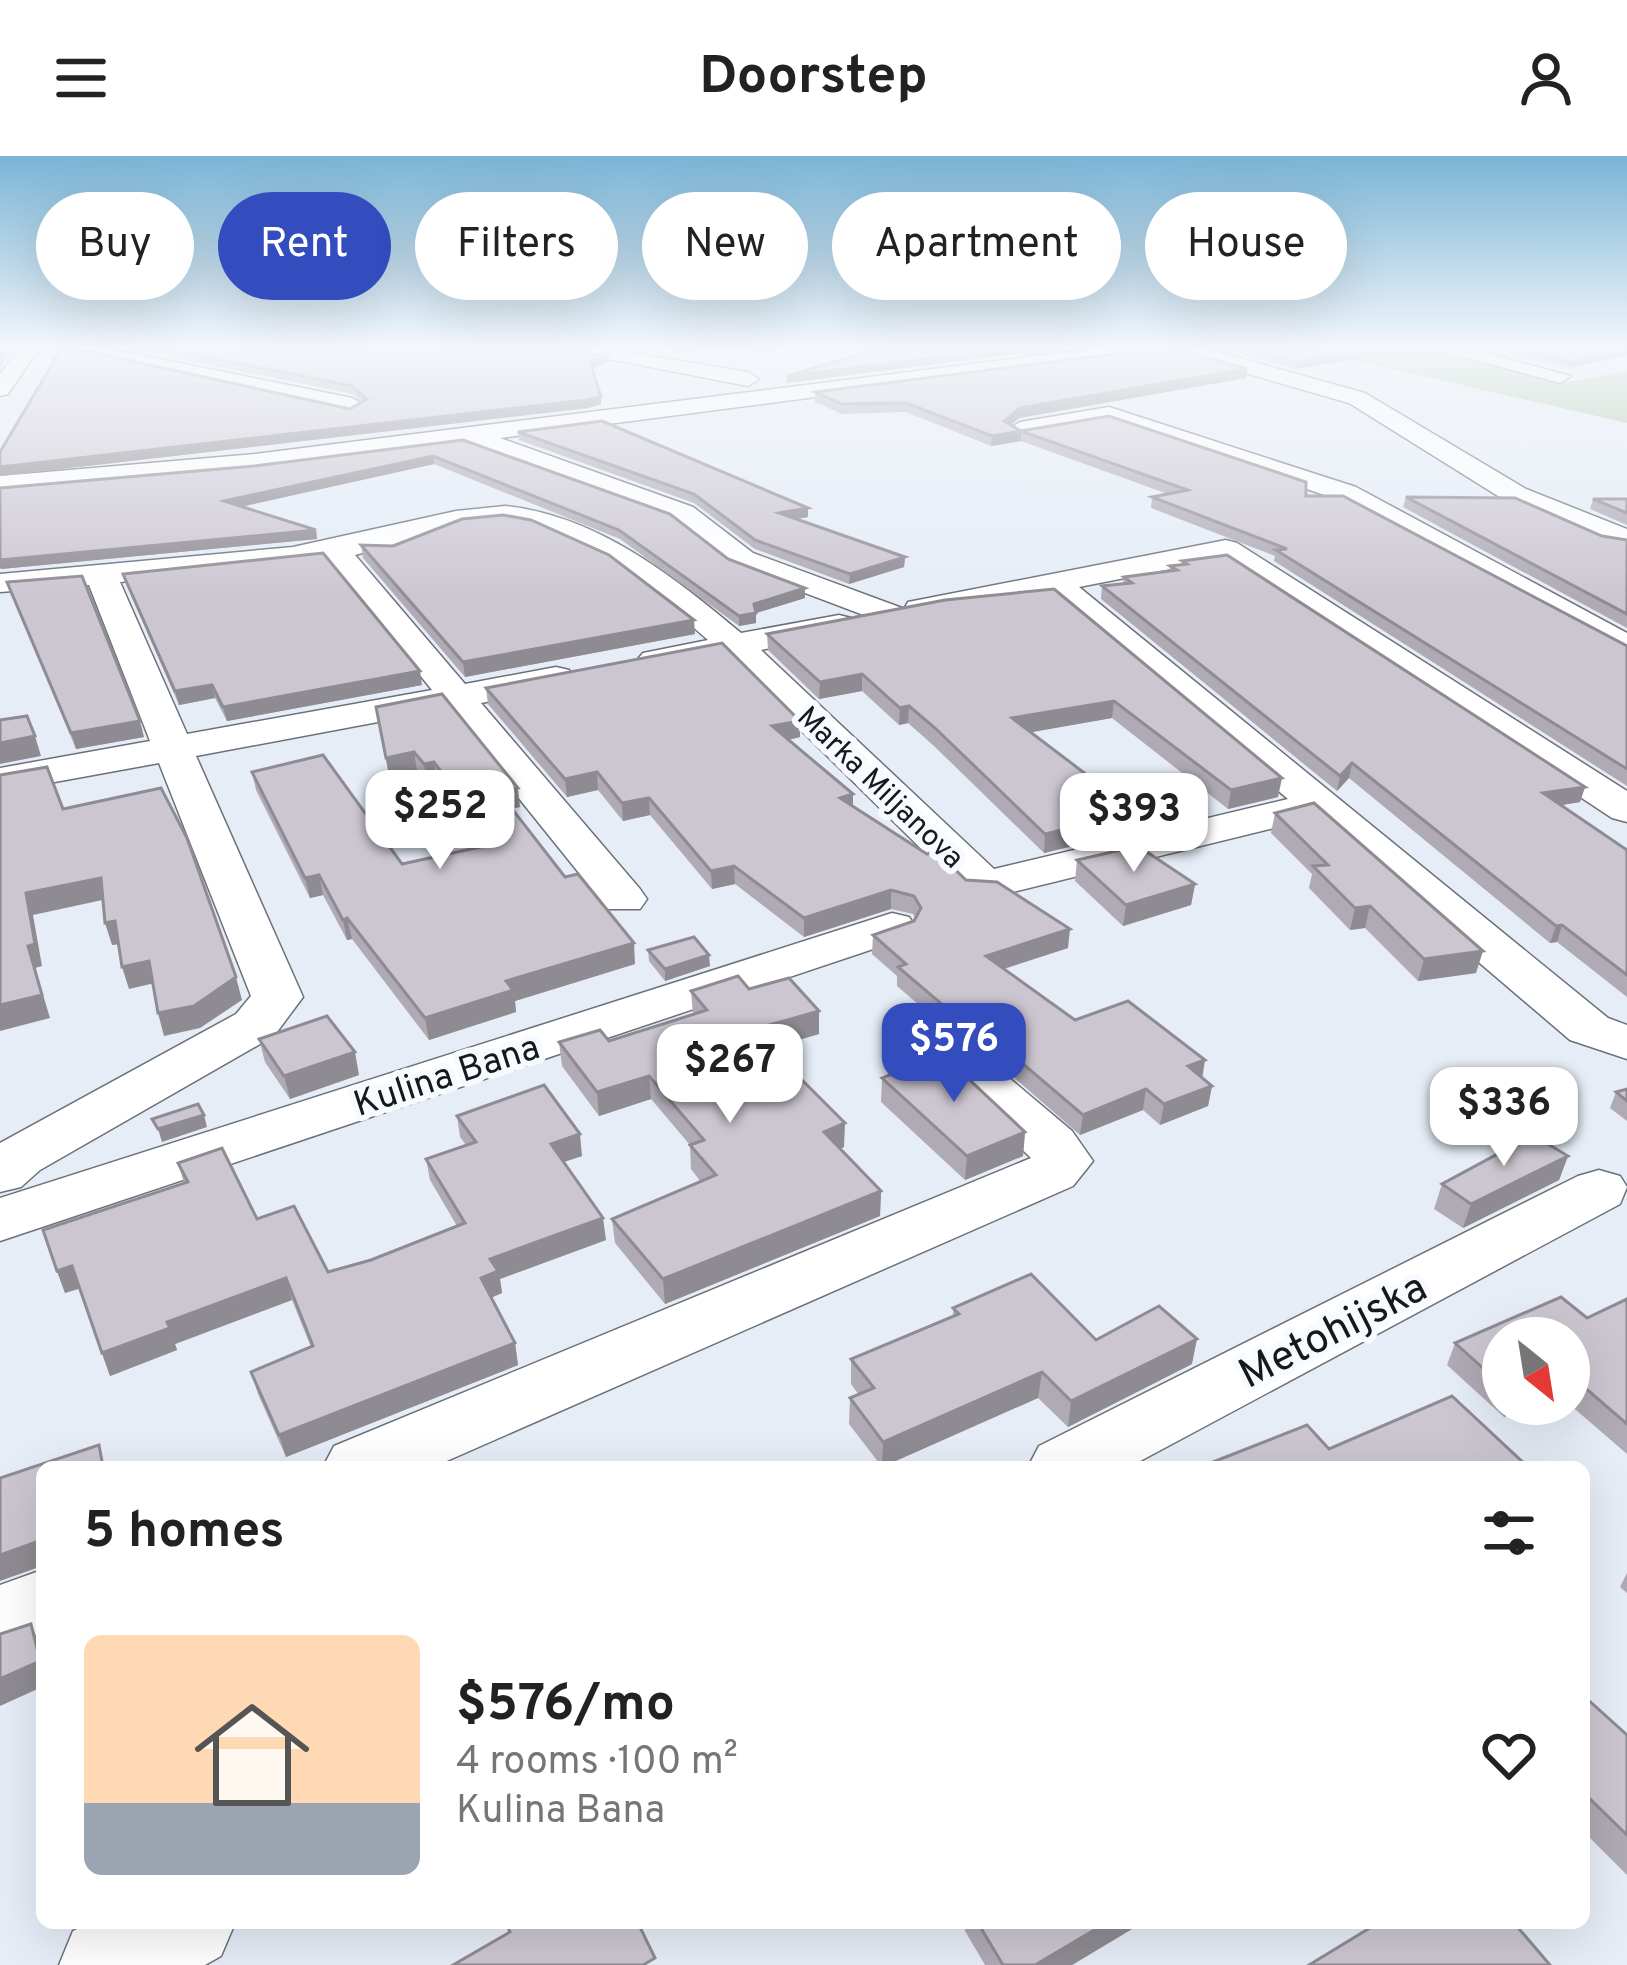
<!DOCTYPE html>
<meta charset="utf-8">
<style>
body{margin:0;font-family:Overpass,sans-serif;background:#f6f6f6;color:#222;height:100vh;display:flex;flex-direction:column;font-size:45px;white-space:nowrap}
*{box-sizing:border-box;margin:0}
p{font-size:39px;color:#767676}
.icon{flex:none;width:66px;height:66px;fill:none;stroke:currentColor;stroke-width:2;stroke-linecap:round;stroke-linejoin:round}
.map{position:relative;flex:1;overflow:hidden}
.side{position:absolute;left:36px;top:1305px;width:1554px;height:468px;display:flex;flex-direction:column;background:#fff;border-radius:18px;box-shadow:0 12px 48px #0002}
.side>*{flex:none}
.guide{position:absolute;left:36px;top:36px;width:1557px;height:108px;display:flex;gap:24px}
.needle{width:78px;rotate:150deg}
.fabs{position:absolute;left:1482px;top:1161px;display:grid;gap:24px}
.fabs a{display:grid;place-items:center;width:108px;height:108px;border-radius:50%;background:#fff;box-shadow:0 12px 48px #0002;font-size:60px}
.price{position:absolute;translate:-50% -102px;padding:0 27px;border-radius:24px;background:#fff;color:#222;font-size:39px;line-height:78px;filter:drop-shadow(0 3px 6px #0008)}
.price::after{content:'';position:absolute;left:50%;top:72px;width:36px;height:27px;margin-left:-18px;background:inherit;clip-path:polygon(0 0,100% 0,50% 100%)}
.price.selected{background:#334cbe;color:#fff}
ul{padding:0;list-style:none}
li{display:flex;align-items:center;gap:36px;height:300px;padding:0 48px}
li+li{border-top:3px solid #e0e0e0}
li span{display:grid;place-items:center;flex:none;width:336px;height:240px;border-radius:18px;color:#555}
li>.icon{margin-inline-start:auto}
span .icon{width:144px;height:144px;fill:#fffc;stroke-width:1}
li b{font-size:51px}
h2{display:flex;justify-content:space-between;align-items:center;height:144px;padding:0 48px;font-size:51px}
.pill{padding:0 42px;border-radius:54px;background:#fff;box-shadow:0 12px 48px #0002;font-size:42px;line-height:108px}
.pill.selected{background:#334cbe;color:#fff}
header{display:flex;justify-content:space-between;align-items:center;height:156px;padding:0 48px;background:#fff;font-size:54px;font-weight:700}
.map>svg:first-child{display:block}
.green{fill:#abc5a1}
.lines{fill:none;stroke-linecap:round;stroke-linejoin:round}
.minor-casing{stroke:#6b717a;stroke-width:3}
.minor{fill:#fff;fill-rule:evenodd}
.wall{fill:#afaab4}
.shaded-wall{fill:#8f8b92}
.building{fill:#ccc6d1;stroke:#8f8b92;stroke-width:3}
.labels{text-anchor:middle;stroke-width:12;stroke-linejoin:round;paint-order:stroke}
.far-street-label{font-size:30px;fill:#16181b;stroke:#f7fafe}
.street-label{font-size:36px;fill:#16181b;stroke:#f7fafe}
.near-street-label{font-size:42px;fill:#16181b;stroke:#f7fafe}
</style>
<header><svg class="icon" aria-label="menu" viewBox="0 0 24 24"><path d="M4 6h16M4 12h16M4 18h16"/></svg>Doorstep<svg class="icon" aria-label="person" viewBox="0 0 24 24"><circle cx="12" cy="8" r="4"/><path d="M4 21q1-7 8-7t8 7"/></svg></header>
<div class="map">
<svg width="1627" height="1809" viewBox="0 0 1627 1809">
<rect width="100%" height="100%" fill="#e6edf7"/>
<path class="green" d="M1418,190l151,36 58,-11v52l-278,-64z"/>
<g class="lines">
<defs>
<g id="minor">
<path d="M21,190h20l-33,48 -8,2v-22z"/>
<path d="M56,190h40l256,52 12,7 -12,7z"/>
<path d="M542,190h47l159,26 11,7 -11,7z"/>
<path d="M1116,190h81l168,47 161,96 101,40v18l-26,-4 -95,-42 -157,-98 -180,-52 -669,87 193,69 60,46 149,55 5,7 -5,7 -12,3 -159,-60 -58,-46 -208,-76 -210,27 -255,22v-16l255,-22z"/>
<path d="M1423,190h36l112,30 -11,7z"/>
<path d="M1109,251l247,80 271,146v24l-291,-158 -228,-78 -88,15 -12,-7 12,-7z"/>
<path d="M505,350c91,9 168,70 236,127l98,-18 12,3 5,7 -5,7 -90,18 233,219 294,-70 -241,-205 -127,25 -16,-10 4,-7 318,-62 11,3 390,248v31l-15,-4 -391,-259 -142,28 529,431 19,7v34l-57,-19 -259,-221 -327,80 -16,-4 -241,-238 -72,14 -12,-4 -6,-7 6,-7 65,-13c-60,-54 -141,-124 -226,-116 -44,4 -85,21 -127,31l110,129 91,-17 13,3 5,8 -5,8 -88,17 159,186 7,10 -7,10h-32l-161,-200 -251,47 107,241 -29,39 -234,134 -19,17 -21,5v-49l236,-129 15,-18 -92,-233 -159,29v-24l150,-27 -61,-156 -89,7v-18l293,-27 163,-36zM327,404l105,130 -245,44 -67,-152z"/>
<path d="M892,757l17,4 7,10 -7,10 -909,304v-43z"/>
<path d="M958,890l19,5 95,80 21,30 -20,25 -640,281h-110l11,-21 697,-288 -100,-96 8,-11z"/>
<path d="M1599,1014l21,6 7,11 -7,17 -491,263h-101l11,-21 539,-270z"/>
<path d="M42,1414v71l-42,16v-72z"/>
<path d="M89,1767h146l-14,33 -16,9h-146l14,-34z"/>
</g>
</defs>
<use href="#minor" class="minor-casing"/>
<use href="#minor" class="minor"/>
</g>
<g class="wall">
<path d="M118,190h435l54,10 1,7 -16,5 9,36 -13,4 -588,68v-24l350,-43 12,-7 -9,-8z"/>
<path d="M616,190h48l-17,5z"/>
<path d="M1214,190h220l-139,23z"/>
<path d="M1478,190h149l-59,22z"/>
<path d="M1247,213l-1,9 -227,40 -8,7 10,6 285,65 321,150v140l-353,-225 1,-5 -124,-48 1,-11 16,-3 -147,-53 -30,5 -85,-34 -64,2 -27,-12v-10z"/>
<path d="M518,276l290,85 -12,2 109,38 -1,10 -55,17 -94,-35 -61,-46 -175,-63z"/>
<path d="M463,284l265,119 77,39 -49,15v10l-17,3 -119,-87 -186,-75 -193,43 75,23 1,9 -316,30 253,-103z"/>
<path d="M1406,341l221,43v88l-224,-121z"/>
<path d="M1593,343h34v26l-37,-16z"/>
<path d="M361,389l334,89 -230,43 -102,-119z"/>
<path d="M1182,405l403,226 -5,15 -19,3 66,45v147l-70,-55 -7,1 -201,-165 -12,13 -236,-192 1,-13 21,-2 1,-7 45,-6 1,-5 12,-2z"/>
<path d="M123,418l299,111 -195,36 -12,-23 -36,7 -52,-119z"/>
<path d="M7,426l137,155 -68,12z"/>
<path d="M945,444l333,197 -50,12 -116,-91 -82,14 82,62 -2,19 -11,2 5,5 -2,19 -58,14 -110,-107 -26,-23 -9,2 -37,-34 -43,8 -51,-49 -1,-16z"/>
<path d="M486,532l314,49 -11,3 64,66 215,142 -64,21 71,51 127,58 10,8 -4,20 -48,19 -17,-15 -63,25 -100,-87 -17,-5 -66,-57v-10l-25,-22 1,-19 41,-14 1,-3 -2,-4 -22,-5 -87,28 -69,-53 -23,5 -62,-74 -27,6 -25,-31 -31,7 -79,-93z"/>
<path d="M376,551l144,100 -8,2 123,155 -120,37 1,11 -87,28 -77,-101 -5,1 -24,-45 -13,3 -54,-108 -4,-18 150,92 82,-18 -47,-66 -10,3 -10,-13 -28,6z"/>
<path d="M1275,657l201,160 -58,8 -53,-53 -15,2 -41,-42 3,-14 -41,-41z"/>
<path d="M1077,704l118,24 -4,21 -68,21 -48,-45z"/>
<path d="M648,794l62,16 -45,15 -16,-20z"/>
<path d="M749,833l70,45 -49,14 74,99 -4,2 41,42 -1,25 -215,88 -50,-61 -3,-24 89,-37 -10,-13 -1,-24 -39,-46 -52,17 -37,-50 -3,-24 50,-1 84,-27 -2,-23z"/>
<path d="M259,883l100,36 -69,24 -25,-37z"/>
<path d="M882,922l143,54 -2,24 -58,24 -84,-78z"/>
<path d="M1627,933v32l-17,-13 6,-16z"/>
<path d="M1554,948l-4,12 -46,31 -41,-22 4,-12z"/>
<path d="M457,960l125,40 -18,6 42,78 -106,39 2,14 -11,5 24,45 3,22 -232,92 -28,-63 -7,-22 60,-25 -19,-47 -117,44 2,6 -67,26 -31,-87 -14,4 -8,-22 127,-88 -6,-20 150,109 43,-12 86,-34 -27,-46 -4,-21 40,-14 -6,-8z"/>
<path d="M1568,1000l-9,24 -96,48 -29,-19 8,-25z"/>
<path d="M1627,1143v155l-58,-50v-66h-66v66h29l-28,13 -57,-52 8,-22 132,-25z"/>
<path d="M953,1152l143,32 96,24 -124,63 -30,-29 -156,69 -33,-43 1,-26 9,-3 -8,-11v-25l102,-43z"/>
<path d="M1627,1417v20l-7,-6z"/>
<path d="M1584,1542l43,37v140l-43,-43z"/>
<path d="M966,1767h176l-70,42h-87l-20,-34z"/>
</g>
<g class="shaded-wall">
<path d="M8,190h7l-15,21v-10z"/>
<path d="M1033,190h47l-293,37v-7z"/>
<path d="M1398,190h36l-139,23 1,-7z"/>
<path d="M1627,194v6l-59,12 2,-6z"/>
<path d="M607,200l1,7 -18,6v-7z"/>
<path d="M1247,213l-1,9 -227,40 -15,13v-10l16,-13z"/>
<path d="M601,241v7l-13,4 -588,68v-9z"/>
<path d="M1021,275v10l-30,5 1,-10z"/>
<path d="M433,300l1,8 -208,46 -2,-9z"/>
<path d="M808,352v9l-29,5v-9z"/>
<path d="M316,374l1,9 -316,30 -1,-1v-8z"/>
<path d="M905,401l-1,10 -55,17 1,-10z"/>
<path d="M805,432v10l-49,15v10l-17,3v-10l15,-12z"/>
<path d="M694,464l1,14 -230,43 -2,-15z"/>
<path d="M420,515l2,14 -195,36 -4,-14z"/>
<path d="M862,518v17l-43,8 1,-17z"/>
<path d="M212,529l3,13 -36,7 -4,-14z"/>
<path d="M1114,545l-2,17 -101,18 1,-18z"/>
<path d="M909,550l-1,17 -9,2 1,-17z"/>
<path d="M140,565l4,16 -68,12 -5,-16z"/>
<path d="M800,565v16l-27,6 -1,-17z"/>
<path d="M35,580l6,20 -41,8v-21z"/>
<path d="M414,596l3,18 -28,6 -3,-18z"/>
<path d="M434,606l3,18 -10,3 -3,-19z"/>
<path d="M1352,607l-3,15 -12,13 3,-15z"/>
<path d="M597,616l1,18 -31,7 -2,-18z"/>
<path d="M1282,622l-4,19 -50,12 3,-19z"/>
<path d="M1585,631l-5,15 -41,7 4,-16z"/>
<path d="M518,632l2,19 -19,4 -2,-19z"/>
<path d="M853,638v18l-13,-14z"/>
<path d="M1112,638l-2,19 -30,7 2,-19z"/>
<path d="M649,642l1,17 -27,6 -1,-18z"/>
<path d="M1104,664l-2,19 -58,14 1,-19z"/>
<path d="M734,710l1,18 -23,5 -1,-18z"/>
<path d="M319,719l4,20 -13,3 -5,-20z"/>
<path d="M101,722l6,21 -74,16 9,51 -7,2 15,50 -50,13v-26l26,-112z"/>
<path d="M1195,728l-4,21 -68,21 3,-21z"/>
<path d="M891,734v19l-87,28v-19z"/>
<path d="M1370,750l-5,22 -15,2 5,-22z"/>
<path d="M347,762l5,21 -5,1 -4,-20z"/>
<path d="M115,765l7,23 -10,1 -7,-22z"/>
<path d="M1562,769l-5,17 -7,1 6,-17z"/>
<path d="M1070,773l-2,19 -84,27 2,-19z"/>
<path d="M634,787l1,21 -120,37 1,11 -87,28 -4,-22 81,-37z"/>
<path d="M1483,795l-7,22 -58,8 6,-22z"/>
<path d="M709,799l1,11 -45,15v-12z"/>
<path d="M149,805l6,22 -26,6 -7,-22z"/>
<path d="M236,821l6,23 -42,28 -36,8 -6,-23z"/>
<path d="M819,855v23l-66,19 -1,-23z"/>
<path d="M355,896l4,23 -69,24 -6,-23z"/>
<path d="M1205,904l-3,20 -14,-14z"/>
<path d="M649,920l2,23 -52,17 -2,-24z"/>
<path d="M1212,930l-4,20 -48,19 4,-21z"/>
<path d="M1146,933l-3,21 -63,25 3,-20z"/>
<path d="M1554,948l-4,12 -46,31 4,-12z"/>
<path d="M204,959l3,12 -45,15 -4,-13z"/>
<path d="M845,967l-1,24 -20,9v-24z"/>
<path d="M1025,976l-2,24 -58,24 2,-24z"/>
<path d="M580,978l2,22 -28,9 -3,-21z"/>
<path d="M1568,1000l-9,24 -96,48 8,-24z"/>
<path d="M881,1035l-1,25 -215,88 -2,-25z"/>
<path d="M603,1062l3,22 -106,39 2,14 -17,7 -4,-22 9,-19z"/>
<path d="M72,1110l8,22 -15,5 -8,-22z"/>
<path d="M286,1122l6,22 -117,44 2,6 -67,26 -8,-23 65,-31z"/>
<path d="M1197,1183l-5,25 -124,63 3,-26z"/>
<path d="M515,1187l3,22 -232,92 -7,-22z"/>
<path d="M1042,1216l-4,26 -156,69 1,-25z"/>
<path d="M1509,1248h23l-28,13z"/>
<path d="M42,1384v26l-42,15v-26z"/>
<path d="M31,1468l11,25v38l-42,19v-27z"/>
<path d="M1106,1767h36l-70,42h-37z"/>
</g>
<g class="building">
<path d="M0,190h8l-8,11z"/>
<path d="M63,190l287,63 17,-10 -15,-13 -201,-40h402l54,10 -17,6 11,35 -14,3 -587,67v-15z"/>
<path d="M887,190h146l-246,30z"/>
<path d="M1236,190h162l-102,16z"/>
<path d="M1504,190h123v4l-57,12z"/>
<path d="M1170,191l77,22 -227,39 -16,13 17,10 88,-15 197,66v14h37l284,150v123l-351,-219 11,-1 -135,-52 36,-7 -167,-59 -29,5 -86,-33 -64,1 -27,-12z"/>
<path d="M602,265l206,87 -29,5 126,44 -55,17 -95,-34 -61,-46 -176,-62z"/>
<path d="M463,284l207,74 58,45 77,29 -51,16 2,9 -17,3 -120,-86 -186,-74 -209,45 92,29 -316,30v-72l254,-22z"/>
<path d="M1406,341l109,1 87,38 25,4v74z"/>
<path d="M1593,343h34v14z"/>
<path d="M503,359l28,5 78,35 85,65 -231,42 -102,-117 32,1 69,-27z"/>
<path d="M323,397l97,118 -197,36 -11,-22 -37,6 -52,-117z"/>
<path d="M1227,399l358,232 -42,6 84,57v125l-65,-50 -6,1 -204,-163 -12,13 -238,-190 30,-3 -8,-6 53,-7 -7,-4 17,-2 -5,-3z"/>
<path d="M82,420l58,145 -69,12 -64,-151z"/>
<path d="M1054,433l228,189 -51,12 -117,-89 -102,17 100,76 -30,7 22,19 -59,14 -110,-106 -26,-22 -9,2 -38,-34 -42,8 -53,-48 178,-34z"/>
<path d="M722,487l78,78 -28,5 81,68 -13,4 87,56 9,-3 30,29 31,2 73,47 -84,27 89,64 53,-19 77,59 -17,6 24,20 -48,18 -18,-15 -63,26 -102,-87 -17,-5 -66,-56 8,-3 -33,-29 41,-14 7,-13 -7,-12 -23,-6 -87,28 -70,-52 -23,5 -62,-73 -27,5 -25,-31 -32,7 -79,-91z"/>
<path d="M442,538l76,94 -19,4 66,85 13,-3 56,69 -128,38 7,9 -88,28 -78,-100 -4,2 -24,-45 -14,3 -53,-106 71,-17 79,109 92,-20 -60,-82 -10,2 -10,-12 -28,6 -10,-51z"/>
<path d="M27,560l8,20 -35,7v-23z"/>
<path d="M47,611l16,42 98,-21 26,50 49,139 -42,29 -36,7 -9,-52 -27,6 -7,-46 -10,2 -4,-45 -75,15 9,51 -7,2 14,49 -42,10v-230z"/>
<path d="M1314,647l169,148 -59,8 -54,-53 -15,2 -42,-42 15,-1 -53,-52z"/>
<path d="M1138,690l57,38 -69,21 -49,-45z"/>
<path d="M694,781l15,18 -44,14 -17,-19z"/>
<path d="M738,820l11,13 40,-11 30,33 -67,19 93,93 -21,9 57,59 -218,88 -51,-60 104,-44 -26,-30 14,-5 -55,-64 -52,16 -38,-50 41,-12 9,11 98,-31 -16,-19z"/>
<path d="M327,860l28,36 -71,24 -25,-37z"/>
<path d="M942,898l83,78 -58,24 -85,-78z"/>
<path d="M1513,927l41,21 -46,31 -41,-22z"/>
<path d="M544,929l36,49 -29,10 52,74 -113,41 8,12 -17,7 34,65 -236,92 -28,-63 62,-26 -27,-68 -119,44 3,6 -68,25 -30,-87 -15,5 -14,-41 145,-48 -10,-19 44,-15 35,71 37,-13 34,66 43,-12 94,-37 -39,-64 50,-17 -19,-26z"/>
<path d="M1627,933v12l-11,-9z"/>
<path d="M198,948l6,11 -46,14 -6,-10z"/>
<path d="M1533,979l35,21 -97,48 -29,-20z"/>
<path d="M1031,1118l65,66 63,-34 38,33 -126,62 -29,-29 -159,70 -33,-44 24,-10 -23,-29 108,-45 -6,-6z"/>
<path d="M1561,1141l26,21 40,-19v125l-58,-50v-36h-66v48l-48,-43z"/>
<path d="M1452,1240l76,71h-311l-4,-5 94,-37 22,24z"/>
<path d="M99,1289l4,22h-61v73l-42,15v-77z"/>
<path d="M31,1468l9,37 -40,18v-45z"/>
<path d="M1585,1541l42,38v100l-43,-42z"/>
<path d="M506,1767h132l17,35 -12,7h-190l57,-33z"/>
<path d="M978,1767h128l-71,42h-32z"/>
<path d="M1378,1767h136l36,42h-241z"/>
</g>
<linearGradient id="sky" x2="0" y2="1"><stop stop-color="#79b4d6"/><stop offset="0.43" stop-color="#f4f7fb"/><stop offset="1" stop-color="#f4f7fb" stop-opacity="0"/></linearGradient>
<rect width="1627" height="443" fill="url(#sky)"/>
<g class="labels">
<g class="far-street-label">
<text transform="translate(881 631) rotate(44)" y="10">Marka Miljanova</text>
</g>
<g class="street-label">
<text transform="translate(446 918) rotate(-18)" y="13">Kulina Bana</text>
</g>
<g class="near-street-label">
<text transform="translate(1332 1173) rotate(-27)" y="15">Metohijska</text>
</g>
</g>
</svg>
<div class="fabs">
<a><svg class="needle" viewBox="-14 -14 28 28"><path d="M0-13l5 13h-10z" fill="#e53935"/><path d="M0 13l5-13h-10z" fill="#767676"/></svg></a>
</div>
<b class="price" style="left:440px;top:716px">$252</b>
<b class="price" style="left:1134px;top:719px">$393</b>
<b class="price selected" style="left:954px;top:949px">$576</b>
<b class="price" style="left:730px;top:970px">$267</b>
<b class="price" style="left:1504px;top:1013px">$336</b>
<div class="guide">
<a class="pill">Buy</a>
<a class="pill selected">Rent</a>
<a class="pill">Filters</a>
<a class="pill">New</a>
<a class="pill">Apartment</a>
<a class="pill">House</a>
</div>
<section class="side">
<h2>5 homes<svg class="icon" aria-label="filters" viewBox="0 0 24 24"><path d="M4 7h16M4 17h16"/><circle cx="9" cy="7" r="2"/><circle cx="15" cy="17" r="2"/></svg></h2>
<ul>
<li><span style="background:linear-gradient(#ffd9b3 70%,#9aa5b1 0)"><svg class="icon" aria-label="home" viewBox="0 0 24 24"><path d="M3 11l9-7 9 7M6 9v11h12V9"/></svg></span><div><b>$576/mo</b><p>4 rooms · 100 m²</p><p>Kulina Bana</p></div><svg class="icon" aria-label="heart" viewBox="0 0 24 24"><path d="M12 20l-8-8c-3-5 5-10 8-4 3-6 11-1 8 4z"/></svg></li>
</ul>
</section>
</div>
